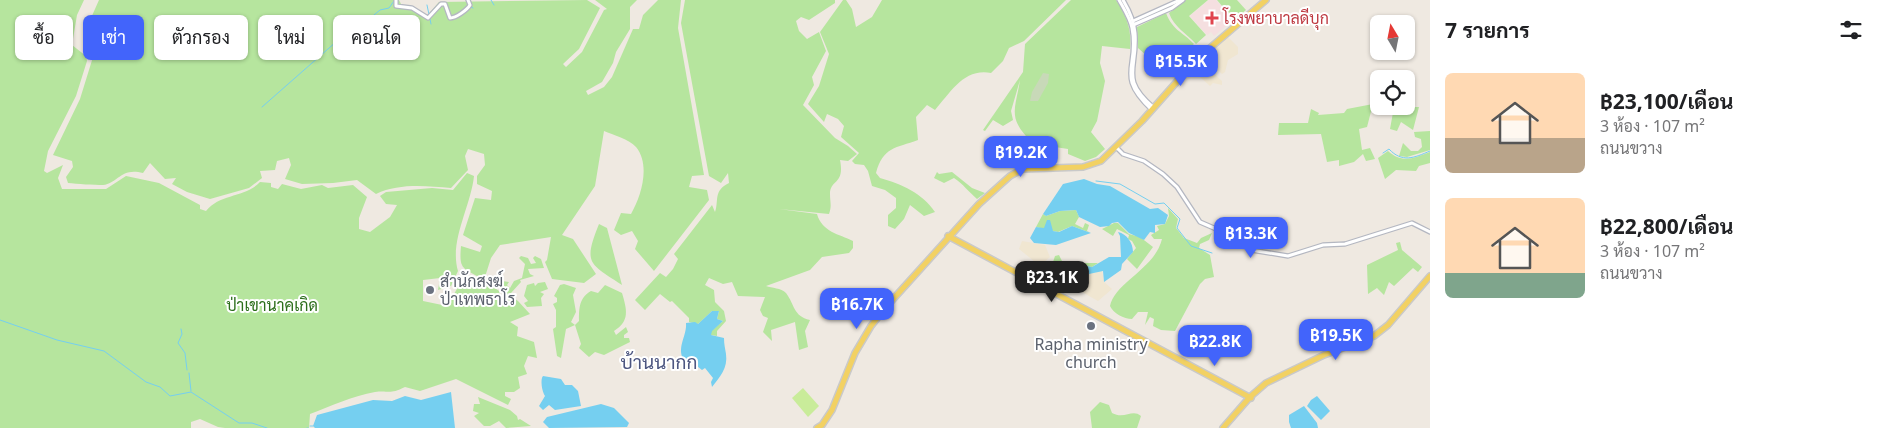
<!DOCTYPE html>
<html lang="th">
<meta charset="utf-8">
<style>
body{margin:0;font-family:"Noto Sans",Sarabun,sans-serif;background:#f6f6f6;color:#202124;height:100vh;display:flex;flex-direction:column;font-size:19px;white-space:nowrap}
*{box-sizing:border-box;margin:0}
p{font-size:16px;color:#757577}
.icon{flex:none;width:28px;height:28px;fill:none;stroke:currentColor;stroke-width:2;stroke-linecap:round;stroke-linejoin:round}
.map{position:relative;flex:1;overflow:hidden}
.drawer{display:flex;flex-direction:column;background:#fff;width:450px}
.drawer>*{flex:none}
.guide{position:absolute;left:15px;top:15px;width:475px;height:45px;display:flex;gap:10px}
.needle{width:32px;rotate:350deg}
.controls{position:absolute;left:1370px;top:15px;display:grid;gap:10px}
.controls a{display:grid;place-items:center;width:45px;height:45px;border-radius:8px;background:#fff;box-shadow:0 1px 4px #0004;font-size:25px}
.price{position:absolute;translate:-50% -42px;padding:0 11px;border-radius:10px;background:#4264fb;color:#fff;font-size:16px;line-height:32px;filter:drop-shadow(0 1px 2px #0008)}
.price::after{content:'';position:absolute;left:50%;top:30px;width:15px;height:11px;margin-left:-8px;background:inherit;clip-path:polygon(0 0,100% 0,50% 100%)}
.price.on{background:#222;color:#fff}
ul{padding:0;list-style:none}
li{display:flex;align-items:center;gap:15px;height:125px;padding:0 15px}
li span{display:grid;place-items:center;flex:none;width:140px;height:100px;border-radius:8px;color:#555}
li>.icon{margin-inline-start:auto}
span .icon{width:60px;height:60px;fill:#fffc;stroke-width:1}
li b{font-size:21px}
h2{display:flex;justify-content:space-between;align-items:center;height:60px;padding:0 15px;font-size:21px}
.tag{padding:0 18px;border-radius:8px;background:#fff;box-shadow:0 1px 4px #0004;font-size:18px;line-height:45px}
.tag.on{background:#4264fb;color:#fff}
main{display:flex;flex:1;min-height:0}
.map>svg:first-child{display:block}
.education{fill:#f0e6d1}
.medical{fill:#f5dfe0}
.green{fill:#b6e59e}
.cemetery{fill:#c8d9b8}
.pitch{fill:#c9ec9a}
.water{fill:#75cff0}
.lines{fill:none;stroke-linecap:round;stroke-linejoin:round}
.stream{stroke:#75cff0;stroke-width:1}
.minor-casing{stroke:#b4b7c1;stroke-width:5.5}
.major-casing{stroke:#c9c9c9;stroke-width:8}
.minor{stroke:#fff;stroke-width:3}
.major{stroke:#f2d163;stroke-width:5}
.health-dot{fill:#e0444e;stroke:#fff;stroke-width:2}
.worship-dot{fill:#6b7280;stroke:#fff;stroke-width:2}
.labels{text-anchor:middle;stroke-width:4;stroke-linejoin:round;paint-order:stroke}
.health-label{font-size:16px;fill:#be3a42;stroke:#fff;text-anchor:start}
.worship-label{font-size:16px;fill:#5b616d;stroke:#fff;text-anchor:start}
.park-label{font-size:16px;fill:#2c6e1b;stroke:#fff}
.quarter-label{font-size:19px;fill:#4d5680;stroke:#fff}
</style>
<main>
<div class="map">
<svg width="1430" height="428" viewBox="0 0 1430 428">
<rect width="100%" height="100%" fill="#efe9e1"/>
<g class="education">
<path d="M1228,37l10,10v7l-10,6 -3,12 -3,2 -18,-17z"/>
<path d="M1200,60l22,21v4l-9,-2 -3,3 -19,-17z"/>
<path d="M1022,241l23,4 5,12 -10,9 -21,-17z"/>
<path d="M1102,271l2,11 8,7 -14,12 -16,-9 -3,-5 8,-13z"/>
</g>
<path class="medical" d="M1209,0h7l17,20 -19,16 -3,-4 -4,3 -17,-19z"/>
<g class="green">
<path d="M0,0h84l-7,15 -5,30 14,11 1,5 -11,35 -28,55 -4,20 3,2 16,-8 -5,13 4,11h44l20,-13 33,7 41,22v4l6,2c14,-18 39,-13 54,-29l11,1v4l7,2 4,-5 19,5 21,-4 6,3 25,-3 14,12 -8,21v11l11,3 20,-15 7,-12 -11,-1 -6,-8 6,-4 46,-4 21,2 14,-17 7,3c-3,30 -25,65 -16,95l-7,15 -13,4 2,-12 -17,2v21l24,5 14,-24 20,-4c-19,-10 -22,-9 -20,-32l19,6 2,-6 -19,-11 12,-37 16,2 1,-9 -15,-7v-8l8,-11 -1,-11 -16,-5 -3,7 3,14 -17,18c-25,-2 -52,-5 -75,6l-19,-14 -24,3 -31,1 -17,-5 6,-14 -2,-7 -12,3 -2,9 -15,1 2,7 -13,10 -39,11 -23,-7 -15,-8 4,-6 -11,1 -15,-16 -7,10c-22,-6 -25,10 -40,12 -9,0 -26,-1 -35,-2l-2,-6 7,-10 -1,-6 -19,-6 27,-56 13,-42 -10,-16 1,-23h7l8,-18h300l4,8h7l16,9 13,-15 148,-2 13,8 -21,41 -16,15 3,3 16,-15 22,-42 3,-1 -12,-9h42l-7,7v22l-14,23 -3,11 -11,19 -16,9 2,4 16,-8 8,-10 21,-48h6l4,-14 15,-15h23l-3,28 26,147 -12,1 -3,11 18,3 2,10 -55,71 -19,-22 3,-8 -6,-10 -11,4 -7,-5 7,-17 10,1c10,-17 20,-49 5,-67 -7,-8 -23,-12 -32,-16l-9,55 -33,49 11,4 23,35 -12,9 -32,-4 -7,-17 2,-2 4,-23 -51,8 -9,13 -7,22 15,11 4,10 11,-3 4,3 12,13 -20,8 8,5 -1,9 17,6 3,16 -9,-2 -4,10 3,8 -9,3 2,11 -6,4h-9v4l6,3 -3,6 -52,-26 -36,12 -15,-4c-16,8 -16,3 -30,5 -22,4 -44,14 -65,22l-1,14h-84l-7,-1 -18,-8 -9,3v6h-191z"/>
<path d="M685,0h150v3l-26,17 -8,-3 -5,4 3,10 8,8 12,-7 7,19 -14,26 2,8 -11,20 32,33 13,8 9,8 -9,7 -8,-1c5,25 -10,19 -10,34 0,8 2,12 -1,20l-50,-5 38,5c5,18 22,20 36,27v7l-4,5 -27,4 -12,13 -44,16c6,2 15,2 20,7 9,12 7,23 24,27l-5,11 3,16 -9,3 -4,-28 -24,8 1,11 -9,-9 5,-14 -5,-2 -3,-6 5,-13 -27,-1 -6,-14 -9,2 -14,-6 -4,7 9,5 1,12 9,9 2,10 -9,10v5l-6,-1v-4l12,-10 -6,-2 2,-8h-7l-14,13 -9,-2v-4l-17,-17 -2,1 -10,-8 -15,16 -10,-10 25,-27 6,4 7,-8 5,-10 -4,-5 38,-49 3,7c4,-12 -2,-21 14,-29l-1,-10 -7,10 -12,-7 -28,-153z"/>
<path d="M843,0h3l6,9 4,18 16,-10 10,-17h184l-42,41 -15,7 -6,13 -12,12c-27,-5 -40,19 -56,37l-8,-5 -11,12 2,23c-22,8 -35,7 -42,33l4,5c22,6 42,15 55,34l-11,4 -14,-11 -6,14 -9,10 -7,-3v-11l8,-7v-10l-11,-8 -13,-4 -4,-15 -4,-6 -9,-1 -3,-3 7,-8 -18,-16 3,-11 -6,-7 -11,-5 -3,8 -16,-18 11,-18 10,-32 -9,-22z"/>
<path d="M1071,0h45c11,16 16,31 14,49l-28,-3 -2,17 5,18 -8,40 -6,11 14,17 -9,8 -11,4 -17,-7v-5l-13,-2 -2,4c-10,-1 -16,-5 -24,-12 -22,-22 -13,-32 -9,-59l-9,31 2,9 -10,6 -10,-6 -8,11 -2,-1 40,-58 2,-28z"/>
<path d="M1186,0h22l-19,16 17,19 -10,9c-10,-11 -22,-17 -27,-31z"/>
<path d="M1217,0h20l9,10 -12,10z"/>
<path d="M1166,13c7,18 16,18 28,31l-30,27 -26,-23 -1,-21z"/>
<path d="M1373,104l-6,23 -8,2 3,21 8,-2 5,11 -9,2 -3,-7 -9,8 -15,4v-6l-12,2 -6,-28 -43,1 1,-12h29l3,-14 8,4 -1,2 26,-2 3,-4z"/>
<path d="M1394,107h25l-6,23 -12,-8 -4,9 -7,-2z"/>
<path d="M1430,131v19l-23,7 -8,-1 4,-13 8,8h7l4,-4 -1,-8 -6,-2 -1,-5z"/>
<path d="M1388,151c14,13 26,7 42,1v11l-11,3 -3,5 -20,-1 -11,9 -7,-21z"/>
<path d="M937,172l2,2 13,-2 20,16 13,5 -8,6c-9,-8 -13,-14 -23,-21l-10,5 -10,-5z"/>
<path d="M1168,208l10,11 -2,9 8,10 13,5 4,-5 11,-5 -3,7 -9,4 -1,4 11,7 4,22 -9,2 -5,5 -25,47 -14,-1 -8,-4 1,-7 -4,-2 -5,8 3,-13h-10l-6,7c-8,0 -19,-6 -22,-13 5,-24 45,-37 52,-67h-8l-3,-4 8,-5 -2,-4 8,-2 4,-8z"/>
<path d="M1076,210l3,7 -4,7 8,4 2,-5 4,2 -2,6 4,2 -19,-7 -14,6 -22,-5 7,-13 3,2 14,-5z"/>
<path d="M1114,223h4l11,11 11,3 13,10 -16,22 -10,-10 9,-11 -4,-7 -4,-2 1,-4 -12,-6 -4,7 -11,-7z"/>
<path d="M599,224l8,4 15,57c-33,-22 -39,-21 -23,-61z"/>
<path d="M1400,242l2,8 20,17 -4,5 -5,-4 -19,18 -5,-4 -5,13 -7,-7 -9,6 -1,-29 31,-15 -2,-7z"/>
<path d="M1059,255l5,10 7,2 8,-1 1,-3h18l-6,4 -5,-1v10l-8,10 -20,-15 -6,-9 2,-6z"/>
<path d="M521,256l7,2 3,6 5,-1 -3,-5 2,-2 6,3 3,9 -16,1 2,5 4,2 -14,4 1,2 -10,11v5l-7,2 -4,-13 -4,-2 6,-4 7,1 -2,3 3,3 4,-7 8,-3 3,-14 -6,-6z"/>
<path d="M534,283l1,3 3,-3 7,-1 3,7 -8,3 4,2 -3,4 1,8 -15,1 -3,-4 4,-2 -4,-5 3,-11z"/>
<path d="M564,284l12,4 -3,7 3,17 -5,10 4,3 4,-4c0,-13 0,-23 12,-30l7,2 7,-8 17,8c5,17 8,28 -8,38l2,4 10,-8 2,5 -4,3v3h5l1,4 -26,13 -9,-3 -6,5 -10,-9 2,-4 -6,-19 -9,4 -5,29 -4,-2 -4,-27 3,-2v-17l-3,-6 4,-2v-4l-3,-2 6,-11z"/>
<path d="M478,397l32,13 7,6 1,4 2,-1 11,7 -25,2 -7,-7 -9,5h-6l-10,-10 5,-3 -6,-2 1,-7h6z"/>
<path d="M1100,402l9,3 3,8c13,7 20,-5 29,3l-4,12h-45l-2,-16z"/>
</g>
<path class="cemetery" d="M1043,73l6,1 -1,9 -10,18h-8l2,-9z"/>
<path class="pitch" d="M803,388l16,18 -11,11 -16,-19z"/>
<g class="water">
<path d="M1084,179l13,5 13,2 40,23 8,-1 10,7 -3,9 -10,1v8l-5,-1 -6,8 -15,-7 -11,-11 -6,1 -3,3 -9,1 -21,-10 -3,-7 -16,1 -14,5 -3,-2 20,-30z"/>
<path d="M1047,220h3l3,11 6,1 13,-6 19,7 -35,12 -22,-2 -4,-5 6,-11 8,1z"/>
<path d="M1118,232c9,2 15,11 15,20l-11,12 -1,6 -17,12 -1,-11 -14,3 -2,-8 5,1 17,-10h12l-1,-21z"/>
<path d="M712,311h7l-2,8 6,2 -11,10 -1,4 13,3c0,6 1,10 2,16 2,14 -6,23 -14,33l-1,-5 2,-4 -8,-10 -3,2 -14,-11h-5c-6,-13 4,-23 3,-36l9,-1 3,2z"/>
<path d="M543,376l18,3 4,6h7l6,6 3,15 -26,4 -6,-5 -6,5 -4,-4 6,-10c-3,-4 -5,-17 -2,-20z"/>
<path d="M451,392l4,36h-140l-2,-2 4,-11 56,-15 19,1 13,-5 16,4z"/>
<path d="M1317,396l13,15 -9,9 -14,-14 4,-6z"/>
<path d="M601,404l13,4 15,15 -2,4 -78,1 -6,-6 4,-5z"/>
<path d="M1304,406l13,17 1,5h-27l-2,-6v-7z"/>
</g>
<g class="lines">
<g class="stream">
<path d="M491,0l3,5"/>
<path d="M427,5l4,19"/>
<path d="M471,7l2,1"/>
<path d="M262,107l83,-73 17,-9 18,-15 9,-2 5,-7"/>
<path d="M1383,153l6,-4c13,14 25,9 41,2"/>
<path d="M1096,181l24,3 35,20 9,-1 16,16 -3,9 14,18 21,7"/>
<path d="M0,320l57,20 47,11 42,31 14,5 10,9 21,-4 48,31h13l15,5"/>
<path d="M181,329l1,5 -4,9 7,10 2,17"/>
<path d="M189,373l2,18"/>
<path d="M310,426h3"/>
<path d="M307,428h1"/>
</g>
<defs>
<g id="minor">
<path d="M396,0v6l16,2 16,10 13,-14h4l5,14c6,0 17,-8 20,-13l-2,-5"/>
<path d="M1119,0c5,9 11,18 13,28 8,40 -18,46 20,82"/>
<path d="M1123,0c6,10 11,21 12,33 3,37 -16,45 19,75"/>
<path d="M1133,21l47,-21"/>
<path d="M1133,25l39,-17 11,-8"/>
<path d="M1116,147l7,7 21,7 19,13 14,13 23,35 30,13 21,15 37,6 35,-11 22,-1 67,-21 18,9"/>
</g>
<g id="major">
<path d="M948,236l303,162"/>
<path d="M817,428l5,-3 10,-15 23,-57 16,-27 15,-19 93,-103 31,-28 13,-7 60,-2 18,-6 41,-40 55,-62 69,-59"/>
<path d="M1223,428l27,-31 16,-14 58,-28 50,-19 14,-11 42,-49"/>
</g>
</defs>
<use href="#minor" class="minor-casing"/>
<use href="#major" class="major-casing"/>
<use href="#minor" class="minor"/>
<use href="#major" class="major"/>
</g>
<path class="health-dot" d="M1209.5 10.5h5v5h5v5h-5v5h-5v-5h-5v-5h5z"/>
<g class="worship-dot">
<circle cx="430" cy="290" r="5"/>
<circle cx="1091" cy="326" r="5"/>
</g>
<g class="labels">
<g class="health-label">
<text x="1223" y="24">โรงพยาบาลดีบุก</text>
</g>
<g class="worship-label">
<text x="440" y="287">สำนักสงฆ์<tspan x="440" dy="18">ป่าเทพธาโร</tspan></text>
<text x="1091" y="350" text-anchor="middle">Rapha ministry<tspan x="1091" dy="18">church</tspan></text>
</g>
<g class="park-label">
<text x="272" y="311">ป่าเขานาคเกิด</text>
</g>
<g class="quarter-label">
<text x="659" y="369">บ้านนากก</text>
</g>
</g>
</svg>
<div class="controls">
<a><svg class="needle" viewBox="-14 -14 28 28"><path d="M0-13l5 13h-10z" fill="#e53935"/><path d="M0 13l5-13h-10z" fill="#757577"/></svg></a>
<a><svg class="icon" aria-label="locate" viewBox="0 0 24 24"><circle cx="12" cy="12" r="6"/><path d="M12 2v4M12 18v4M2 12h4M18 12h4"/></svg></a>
</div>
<b class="price" style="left:1181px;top:87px">฿15.5K</b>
<b class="price" style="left:1021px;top:178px">฿19.2K</b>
<b class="price" style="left:1251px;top:259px">฿13.3K</b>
<b class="price on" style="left:1052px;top:303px">฿23.1K</b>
<b class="price" style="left:857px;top:330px">฿16.7K</b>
<b class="price" style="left:1336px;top:361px">฿19.5K</b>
<b class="price" style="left:1215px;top:367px">฿22.8K</b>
<div class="guide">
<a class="tag">ซื้อ</a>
<a class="tag on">เช่า</a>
<a class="tag">ตัวกรอง</a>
<a class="tag">ใหม่</a>
<a class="tag">คอนโด</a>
</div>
</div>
<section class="drawer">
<h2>7 รายการ<svg class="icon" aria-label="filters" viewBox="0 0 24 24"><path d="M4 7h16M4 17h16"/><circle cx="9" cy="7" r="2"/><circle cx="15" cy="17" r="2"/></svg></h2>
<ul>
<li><span style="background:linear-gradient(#ffd9b3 65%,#b9a48a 0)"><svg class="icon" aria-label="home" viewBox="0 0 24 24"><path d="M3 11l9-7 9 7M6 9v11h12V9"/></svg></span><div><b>฿23,100/เดือน</b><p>3 ห้อง · 107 m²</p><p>ถนนขวาง</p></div></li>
<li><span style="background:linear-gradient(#ffd9b3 75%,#7fa58c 0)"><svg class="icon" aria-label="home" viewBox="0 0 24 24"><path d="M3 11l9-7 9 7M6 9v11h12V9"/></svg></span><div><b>฿22,800/เดือน</b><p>3 ห้อง · 107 m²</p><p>ถนนขวาง</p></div></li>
</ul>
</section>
</main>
